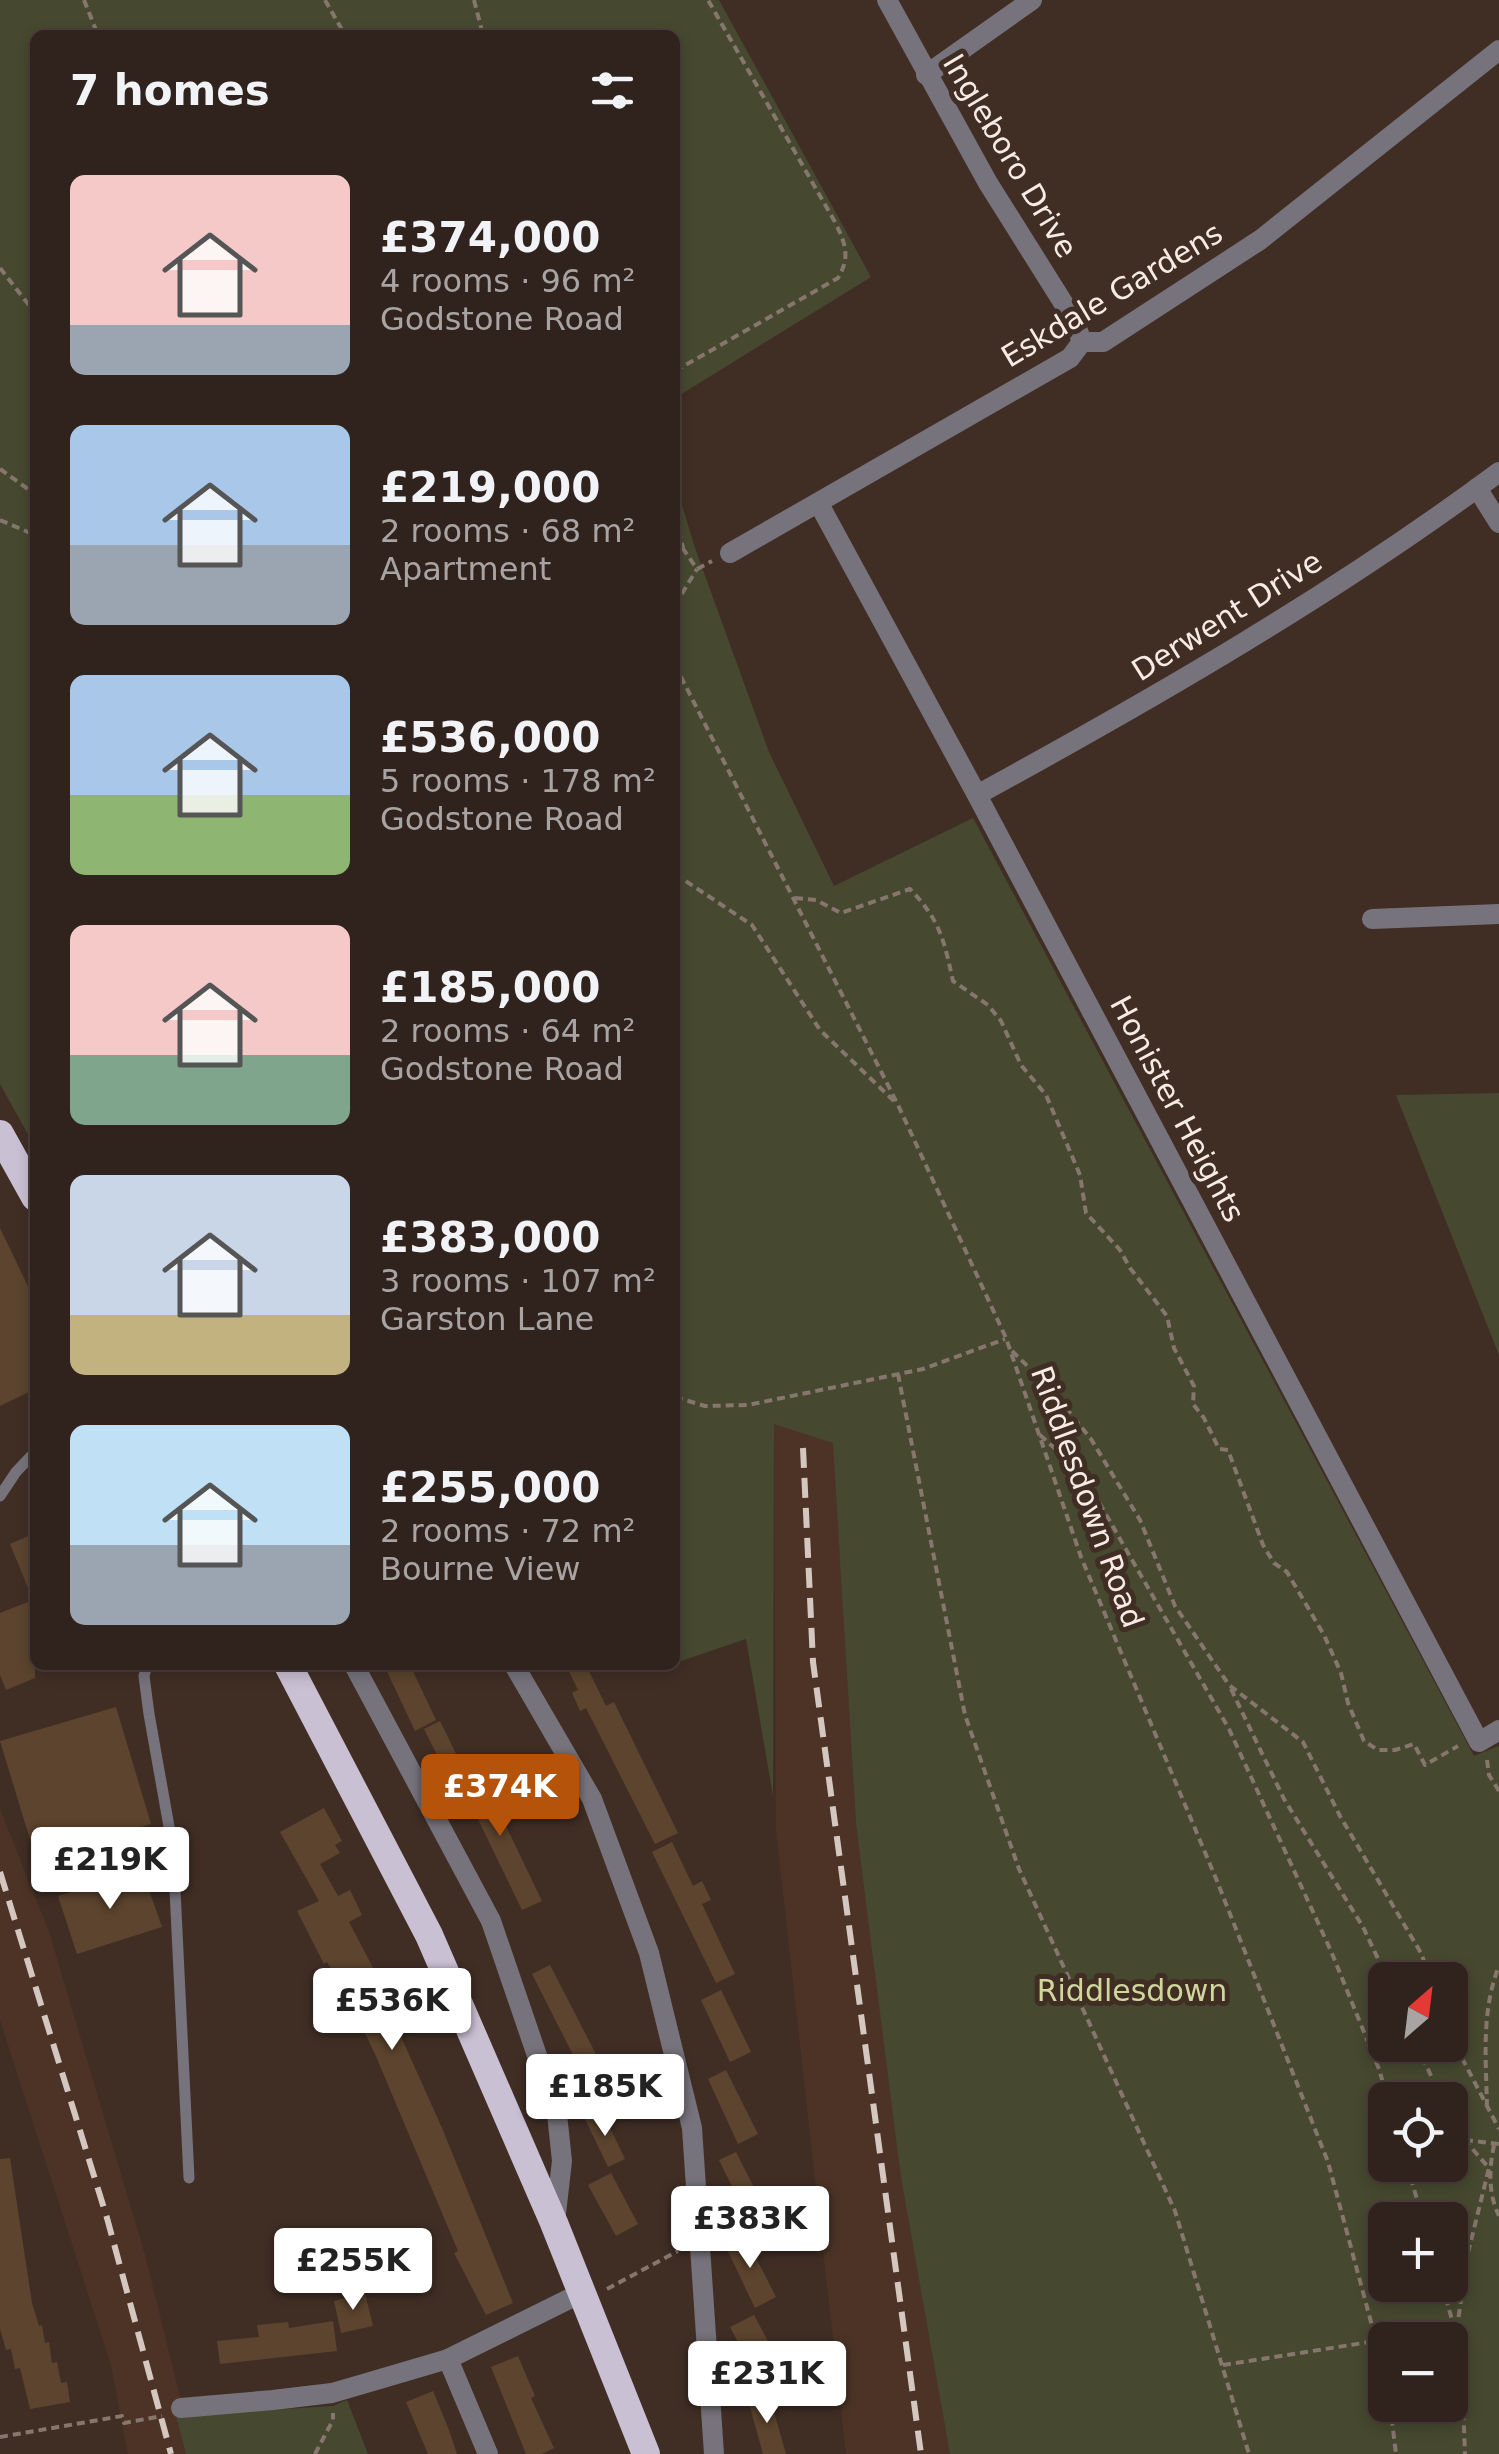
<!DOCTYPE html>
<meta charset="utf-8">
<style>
body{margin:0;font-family:"DejaVu Sans",sans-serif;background:#3c2f29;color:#f1f3f6;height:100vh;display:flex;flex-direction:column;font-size:38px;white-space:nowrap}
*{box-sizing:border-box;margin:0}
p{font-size:32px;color:#a8a4a3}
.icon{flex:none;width:55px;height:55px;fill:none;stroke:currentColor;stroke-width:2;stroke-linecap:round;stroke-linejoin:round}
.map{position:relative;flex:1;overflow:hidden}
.details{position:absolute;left:30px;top:30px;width:650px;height:1640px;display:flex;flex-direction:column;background:#30221c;border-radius:15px;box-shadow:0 5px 15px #0003,0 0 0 2px #4b3f3b}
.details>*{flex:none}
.needle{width:65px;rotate:28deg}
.buttons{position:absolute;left:1368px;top:1962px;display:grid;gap:20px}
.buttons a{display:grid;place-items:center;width:100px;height:100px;border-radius:15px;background:#30221c;box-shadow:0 5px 15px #0003,0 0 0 2px #4b3f3b;font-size:50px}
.price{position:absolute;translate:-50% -85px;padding:0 22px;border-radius:10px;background:#fff;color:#222;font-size:32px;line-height:65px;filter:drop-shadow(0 2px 5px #0008)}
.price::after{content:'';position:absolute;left:50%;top:60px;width:30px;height:22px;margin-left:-15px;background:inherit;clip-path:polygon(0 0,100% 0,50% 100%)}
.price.active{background:#b45309;color:#fff}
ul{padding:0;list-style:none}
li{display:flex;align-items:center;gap:30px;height:250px;padding:0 40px}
li span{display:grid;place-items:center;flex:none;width:280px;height:200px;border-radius:15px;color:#555}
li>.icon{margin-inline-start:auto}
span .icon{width:120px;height:120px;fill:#fffc;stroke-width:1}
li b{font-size:42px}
h2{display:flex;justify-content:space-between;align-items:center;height:120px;padding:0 40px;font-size:42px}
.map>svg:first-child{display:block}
.built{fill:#4c3326}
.green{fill:#46492f;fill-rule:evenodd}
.building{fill:#5c442e}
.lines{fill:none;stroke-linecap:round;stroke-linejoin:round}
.path{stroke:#86766e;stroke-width:4;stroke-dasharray:8 5;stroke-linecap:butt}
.service{stroke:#77737c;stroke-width:11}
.minor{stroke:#77737c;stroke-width:20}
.trunk{stroke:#cac0d4;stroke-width:28}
.rail{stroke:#d4c7c0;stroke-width:6;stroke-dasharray:20 10;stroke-linecap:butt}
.labels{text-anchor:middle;stroke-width:10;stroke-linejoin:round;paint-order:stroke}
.street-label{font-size:30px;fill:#f7ebe5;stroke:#402e25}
.park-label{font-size:30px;fill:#cfd79d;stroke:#402e25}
</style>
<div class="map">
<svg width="1499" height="2454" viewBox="0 0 1499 2454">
<rect width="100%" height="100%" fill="#402e25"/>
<g class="built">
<path d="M774,1423l60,20 22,381 95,630h-105l-70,-623z"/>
<path d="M0,1809l49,123 96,323 37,150 -6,11 10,38h-58l-17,-89 -111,-345z"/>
</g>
<g class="green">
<path d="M0,0h719l152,277 -196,121v-363h-640v1112l-35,-63z"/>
<path d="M675,482l20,66 74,204 65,134 139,-68 501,938 25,-10v708h-549l-49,-277 -45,-353 -23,-381 -59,-19 -1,372 -27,-157 -71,24zM1385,1980h65v65h-65zM1385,2100h65v65h-65zM1450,2220v65h-65v-65zM1450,2340v65h-65v-65z"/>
<path d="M1499,1093v262l-103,-260z"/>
<path d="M347,2400l21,54h-182l-10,-38 157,-10z"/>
</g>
<g class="building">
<path d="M0,1228l35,73v88l-35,17z"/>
<path d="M35,1533v145l-29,12 -6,-15v-62l33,-13 -23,-56z"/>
<path d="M384,1665h26l26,55 -21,11z"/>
<path d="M566,1665h20l20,41 8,-4 64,131 -23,11 -69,-136 -6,3 -8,-18 6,-3z"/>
<path d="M116,1707l35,117 -115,35 -36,-118z"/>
<path d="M440,1721l24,49 -16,7 -24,-48z"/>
<path d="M478,1768l64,133 -20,9 -64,-132z"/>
<path d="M324,1808l18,33 -7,4 5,8 -20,11 18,32 12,-6 12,25 -13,7 30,57 -3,2 66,147 71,175 -27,12 -32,-62 4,-2 -83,-197 -28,-58 -20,-34 -3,2 -27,-53 22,-10 -39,-69z"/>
<path d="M672,1842l21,44 9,-5 9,19 -9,4 33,70 -19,9 -64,-131z"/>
<path d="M142,1870l20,57 -85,27 -19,-58z"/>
<path d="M550,1965l68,132 -19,9 -67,-132z"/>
<path d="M721,1990l30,62 -21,10 -29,-62z"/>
<path d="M726,2070l32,64 -20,10 -30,-65z"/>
<path d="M602,2111l23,48 -17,8 -23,-48z"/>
<path d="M736,2152l32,63 -21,11 -10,-19 4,-2 -22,-45z"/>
<path d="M10,2158l22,145 7,23 3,-1 3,18 4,-1 3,21 5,-1 4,21 6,-1 3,20 -40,7 -10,-41 -5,1 -4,-20 -5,1 -6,-21v-170z"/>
<path d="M611,2173l27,51 -22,12 -28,-51z"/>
<path d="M744,2234l32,63 -21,11 -31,-65z"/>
<path d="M365,2293l8,33 -32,7 -7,-32z"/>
<path d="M754,2315l34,64 -24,13 -34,-65z"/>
<path d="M333,2321l4,30 -117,13 -3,-23 42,-4 -2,-12 31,-3 1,6z"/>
<path d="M518,2356l17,40 -4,2 23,50 -12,6h-16l-35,-87z"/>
<path d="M433,2391l16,39 8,24h-29l-22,-52z"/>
<path d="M769,2394l17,60h-23l-15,-54z"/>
</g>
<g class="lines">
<g class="path">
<path d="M84,0l14,35"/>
<path d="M325,0l20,35"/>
<path d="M474,0l9,35"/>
<path d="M0,268l35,45"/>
<path d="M675,371l163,-93c13,-22 7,-35 -3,-56l-127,-222"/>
<path d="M0,469l35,25"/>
<path d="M675,518l8,29 -8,3"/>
<path d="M0,520l35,15"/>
<path d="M675,537l22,32 15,-8"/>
<path d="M675,605l22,-36"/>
<path d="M675,665l223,440 108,233 75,219 136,324 111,281 57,212"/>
<path d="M675,874l77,51 68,105 74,71"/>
<path d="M795,898l21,2 25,13 69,-24c30,31 34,51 43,92l35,24 13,16 20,44 25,30 34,80 6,38 34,37 10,18 37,48 7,32 20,38 -1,18 11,14 15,31 9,1 35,95 11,18 13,9 37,63 17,38 7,30 16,38 14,9h17l19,-6 11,21 33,-19"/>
<path d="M1012,1351l36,35 43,53 49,81 35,86 54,79 74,57 37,74 81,137 10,27"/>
<path d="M898,1374l67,341 54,154 156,342 74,243"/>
<path d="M675,1397l30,9 43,-1 175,-36 82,-30"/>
<path d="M1040,1435l33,30 27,39 129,225 102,222 48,118 9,31"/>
<path d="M1231,1689l53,110 79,128 25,53"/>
<path d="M1487,1760l2,15 10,16"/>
<path d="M1450,2035l49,94"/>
<path d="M1417,2045l25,55"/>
<path d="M1487,2107c-1,-47 -6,-96 12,-141"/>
<path d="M1450,2118l5,11 34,39 -21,85 -12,81"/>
<path d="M1465,2140l34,4"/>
<path d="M1494,2145c-5,24 -6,48 5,71"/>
<path d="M1407,2165l16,55"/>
<path d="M1442,2285l19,66 4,103"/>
<path d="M607,2289l71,-38"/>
<path d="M1223,2365l153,-24"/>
<path d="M1390,2405l6,49"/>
<path d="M0,2437l122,-21 2,7 38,-7"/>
<path d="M315,2454l18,-34v-7"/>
</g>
<g class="service">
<path d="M0,1496l16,-24 19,-20"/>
<path d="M147,1665l-3,11 5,38 24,135 16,329"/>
</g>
<g class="minor">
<path d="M887,0l101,183 86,137 8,22"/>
<path d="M926,75l106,-75"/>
<path d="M1477,488l22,35"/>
<path d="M819,504l158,291 502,947 20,-12"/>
<path d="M730,553l340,-195 12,-16h21l157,-102 239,-190"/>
<path d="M977,795c179,-98 358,-201 522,-323"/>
<path d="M1372,919l127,-5"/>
<path d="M354,1665l137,256 66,193 5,47 -7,61"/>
<path d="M514,1665l78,134 57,154 43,175 22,326"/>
<path d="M448,2359l40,95"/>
<path d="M181,2408l92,-8 59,-7 31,-9 85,-25 125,-62 13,3"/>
</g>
<g class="trunk">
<path d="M0,1134l35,63"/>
<path d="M288,1665l141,270 125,288 92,231"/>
</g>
<g class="rail">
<path d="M803,1448l10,214 108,792"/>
<path d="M0,1872l107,346 64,236"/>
</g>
</g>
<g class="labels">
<g class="street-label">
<text transform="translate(1010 156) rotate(59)" y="10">Ingleboro Drive</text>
<text transform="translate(1112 295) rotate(-31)" y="10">Eskdale Gardens</text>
<text transform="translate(1227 616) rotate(-32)" y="10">Derwent Drive</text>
<text transform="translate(1177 1109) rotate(62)" y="10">Honister Heights</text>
<text transform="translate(1087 1497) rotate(70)" y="10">Riddlesdown Road</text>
</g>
<g class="park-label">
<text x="1132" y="2001">Riddlesdown</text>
</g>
</g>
</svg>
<div class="buttons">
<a><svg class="needle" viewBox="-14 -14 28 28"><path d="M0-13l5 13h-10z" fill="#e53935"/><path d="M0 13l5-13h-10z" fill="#a8a4a3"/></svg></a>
<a><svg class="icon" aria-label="locate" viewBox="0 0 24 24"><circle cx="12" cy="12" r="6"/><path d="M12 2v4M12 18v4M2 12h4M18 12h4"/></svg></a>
<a>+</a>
<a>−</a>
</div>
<b class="price active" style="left:500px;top:1839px">£374K</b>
<b class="price" style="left:110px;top:1912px">£219K</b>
<b class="price" style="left:392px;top:2053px">£536K</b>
<b class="price" style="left:605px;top:2139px">£185K</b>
<b class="price" style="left:750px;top:2271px">£383K</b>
<b class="price" style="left:353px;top:2313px">£255K</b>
<b class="price" style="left:767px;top:2426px">£231K</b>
<section class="details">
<h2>7 homes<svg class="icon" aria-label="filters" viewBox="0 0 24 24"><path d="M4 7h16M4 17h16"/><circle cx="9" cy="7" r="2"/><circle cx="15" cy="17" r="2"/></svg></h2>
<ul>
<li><span style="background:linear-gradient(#f6c9c9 75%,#9aa5b1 0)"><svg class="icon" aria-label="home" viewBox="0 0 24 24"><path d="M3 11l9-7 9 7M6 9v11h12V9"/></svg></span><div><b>£374,000</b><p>4 rooms · 96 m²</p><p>Godstone Road</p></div></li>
<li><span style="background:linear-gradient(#a9c7e8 60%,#9aa5b1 0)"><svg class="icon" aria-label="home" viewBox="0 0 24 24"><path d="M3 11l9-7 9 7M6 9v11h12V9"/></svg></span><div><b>£219,000</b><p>2 rooms · 68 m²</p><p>Apartment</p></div></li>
<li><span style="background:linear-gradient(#a9c7e8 60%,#8fb573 0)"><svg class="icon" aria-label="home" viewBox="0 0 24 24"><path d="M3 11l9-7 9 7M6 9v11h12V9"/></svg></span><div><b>£536,000</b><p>5 rooms · 178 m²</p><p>Godstone Road</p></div></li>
<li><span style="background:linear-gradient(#f6c9c9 65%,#7fa58c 0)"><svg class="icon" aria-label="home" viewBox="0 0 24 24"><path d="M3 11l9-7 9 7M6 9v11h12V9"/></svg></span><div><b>£185,000</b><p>2 rooms · 64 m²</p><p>Godstone Road</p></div></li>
<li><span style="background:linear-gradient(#c9d6e8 70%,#c2b280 0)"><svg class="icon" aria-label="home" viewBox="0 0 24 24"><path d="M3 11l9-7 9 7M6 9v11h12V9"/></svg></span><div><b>£383,000</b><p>3 rooms · 107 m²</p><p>Garston Lane</p></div></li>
<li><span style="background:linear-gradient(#bfe0f5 60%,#9aa5b1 0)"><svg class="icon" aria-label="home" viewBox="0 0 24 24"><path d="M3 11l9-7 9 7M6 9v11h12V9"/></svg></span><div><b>£255,000</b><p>2 rooms · 72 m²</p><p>Bourne View</p></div></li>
</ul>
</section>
</div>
